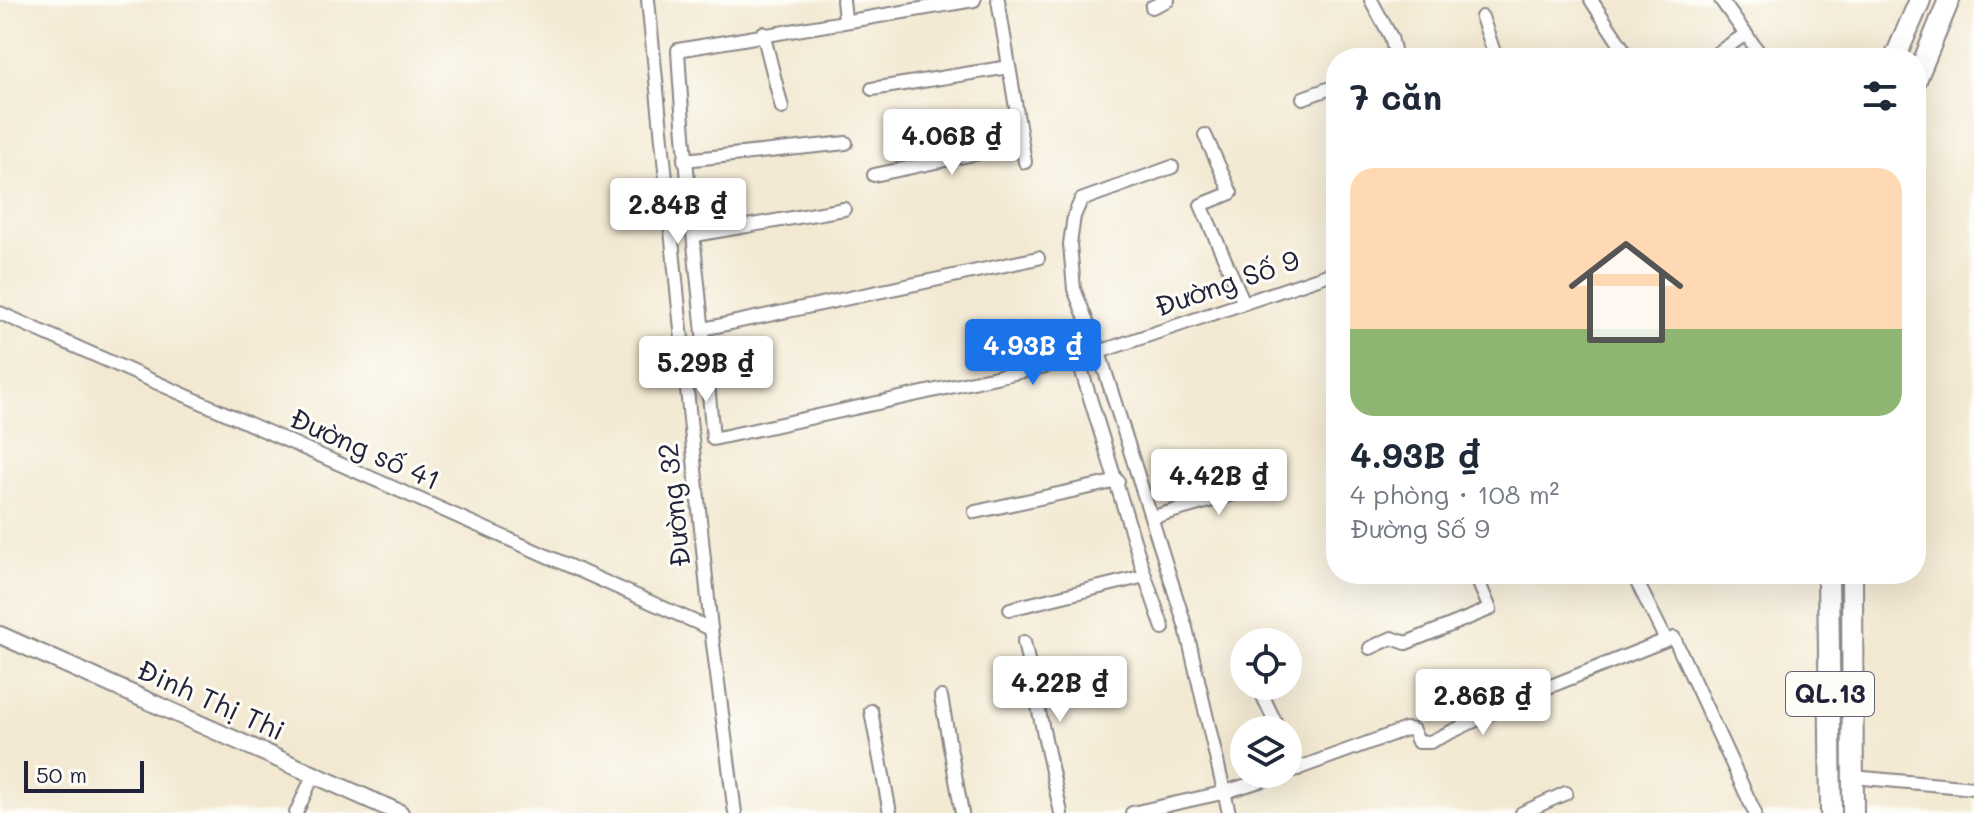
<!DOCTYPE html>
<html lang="vi">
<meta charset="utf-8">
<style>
body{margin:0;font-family:Mali,sans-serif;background:#f6f6f7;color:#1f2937;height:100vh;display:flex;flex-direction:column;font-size:30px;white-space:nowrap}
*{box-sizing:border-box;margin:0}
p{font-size:26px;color:#747a83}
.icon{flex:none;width:44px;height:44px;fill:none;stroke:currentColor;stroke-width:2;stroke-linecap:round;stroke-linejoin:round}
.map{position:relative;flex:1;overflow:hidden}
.side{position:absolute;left:1326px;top:48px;width:600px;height:536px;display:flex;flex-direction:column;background:#fff;border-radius:32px;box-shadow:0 8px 32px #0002}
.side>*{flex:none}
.fabs{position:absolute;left:1230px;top:628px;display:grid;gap:16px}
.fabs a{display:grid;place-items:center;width:72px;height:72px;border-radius:50%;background:#fff;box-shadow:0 8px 32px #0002;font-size:40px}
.scale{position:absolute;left:24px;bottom:20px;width:120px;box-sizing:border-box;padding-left:8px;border:4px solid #22223b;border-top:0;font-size:22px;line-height:28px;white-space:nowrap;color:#22223b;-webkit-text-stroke:6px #fdfcf7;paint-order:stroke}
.price{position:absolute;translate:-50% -68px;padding:0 18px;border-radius:8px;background:#fff;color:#222;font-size:26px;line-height:52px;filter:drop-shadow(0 2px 4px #0008)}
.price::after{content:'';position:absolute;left:50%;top:48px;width:24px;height:18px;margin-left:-12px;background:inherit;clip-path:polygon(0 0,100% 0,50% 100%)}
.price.selected{background:#1a73e8;color:#fff}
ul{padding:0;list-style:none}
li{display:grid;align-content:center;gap:16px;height:424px;padding:0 24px}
li span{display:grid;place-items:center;height:248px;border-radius:24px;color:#555}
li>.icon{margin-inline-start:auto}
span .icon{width:144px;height:144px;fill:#fffc;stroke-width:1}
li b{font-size:34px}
h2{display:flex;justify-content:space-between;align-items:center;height:96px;padding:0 24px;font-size:34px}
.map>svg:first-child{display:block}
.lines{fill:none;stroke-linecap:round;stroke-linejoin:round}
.minor-casing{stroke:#8a8686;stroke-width:16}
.tertiary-casing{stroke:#8a8686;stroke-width:20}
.trunk-casing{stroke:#8a8686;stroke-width:24}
.minor{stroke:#fff;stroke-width:12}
.tertiary{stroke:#fff;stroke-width:16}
.trunk{stroke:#fff;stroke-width:20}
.labels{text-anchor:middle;stroke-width:6;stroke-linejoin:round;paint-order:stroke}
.shield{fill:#fdfcf7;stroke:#646373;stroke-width:2}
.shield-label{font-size:26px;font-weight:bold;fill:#22223b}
.street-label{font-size:28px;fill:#22223b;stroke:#fdfcf7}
</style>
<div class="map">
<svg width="1974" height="813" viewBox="0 0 1974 813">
<rect width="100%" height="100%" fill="#fdfcf7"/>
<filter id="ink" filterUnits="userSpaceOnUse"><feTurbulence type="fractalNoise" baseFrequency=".0125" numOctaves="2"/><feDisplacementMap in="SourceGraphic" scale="16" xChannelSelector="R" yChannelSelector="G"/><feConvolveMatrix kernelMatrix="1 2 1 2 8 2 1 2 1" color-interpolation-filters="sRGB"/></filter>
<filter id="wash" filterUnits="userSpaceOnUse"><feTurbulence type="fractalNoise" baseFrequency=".006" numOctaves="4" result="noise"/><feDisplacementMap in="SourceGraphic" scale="32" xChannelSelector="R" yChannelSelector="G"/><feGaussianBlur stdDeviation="1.8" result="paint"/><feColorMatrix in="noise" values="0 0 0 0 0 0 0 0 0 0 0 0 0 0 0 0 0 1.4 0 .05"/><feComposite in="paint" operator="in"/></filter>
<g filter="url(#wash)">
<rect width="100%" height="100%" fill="#f3e9d2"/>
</g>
<g filter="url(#ink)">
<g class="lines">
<defs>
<g id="minor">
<path d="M648,0l63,629 24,184"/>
<path d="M843,0l2,19"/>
<path d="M974,0l-296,50c7,130 24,259 35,389l365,-80 258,-87"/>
<path d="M998,0l27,162"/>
<path d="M1371,0l20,37 5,21"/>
<path d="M1591,0l38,58"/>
<path d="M1721,0l42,58"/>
<path d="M1152,7l16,-7"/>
<path d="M1482,17l14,41"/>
<path d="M763,33l19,75"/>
<path d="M1710,58l36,-24"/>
<path d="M872,89l137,-22"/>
<path d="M1303,98l33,-12"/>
<path d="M1205,135l26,58 -30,12 43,98"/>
<path d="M684,160l162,-17"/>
<path d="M1172,167l-91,33 -7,16 -4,28 4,45 25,63 87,276 43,185"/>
<path d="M874,175l148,-31"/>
<path d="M695,235l149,-26"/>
<path d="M0,313l711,316"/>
<path d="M703,329l335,-71"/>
<path d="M975,512l143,-31"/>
<path d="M1153,517l123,-35"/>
<path d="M1145,576l18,52"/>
<path d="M1010,609l135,-33 -67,-217"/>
<path d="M1674,638l81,175"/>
<path d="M1024,642l37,171"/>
<path d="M1370,648l22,-10 14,5 84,-34 -15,-35"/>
<path d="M1258,686l21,44"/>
<path d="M941,697l21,116"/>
<path d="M871,711l19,102"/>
<path d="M1288,749l10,20"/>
<path d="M1288,772l118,-43 7,1 5,12h12l96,-46 140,-56 -33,-66"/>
<path d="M1853,777l121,11"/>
<path d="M296,813l18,-39"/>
<path d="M1132,813l90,-20 60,-19"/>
<path d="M1522,813l44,-20"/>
</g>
<path id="tertiary" d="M0,635l400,178"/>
<g id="trunk">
<path d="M1895,58l25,-58"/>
<path d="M1916,80l33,-80"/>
<path d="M1828,574l3,239"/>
<path d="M1852,574l1,239"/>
</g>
</defs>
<use href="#minor" class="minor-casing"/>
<use href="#tertiary" class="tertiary-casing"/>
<use href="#trunk" class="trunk-casing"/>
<use href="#minor" class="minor"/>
<use href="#tertiary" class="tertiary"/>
<use href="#trunk" class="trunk"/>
</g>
</g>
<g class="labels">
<rect class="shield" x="1786" y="672" width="88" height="44" rx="6"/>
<g class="shield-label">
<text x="1830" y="703">QL.13</text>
</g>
<g class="street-label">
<text transform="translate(1227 283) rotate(-19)" y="10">Đường Số 9</text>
<text transform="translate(365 449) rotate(24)" y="10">Đường số 41</text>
<text transform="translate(674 505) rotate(-96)" y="10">Đường 32</text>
<text transform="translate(211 700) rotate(24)" y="10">Đinh Thị Thi</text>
</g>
</g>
</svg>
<div class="fabs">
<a><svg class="icon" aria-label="locate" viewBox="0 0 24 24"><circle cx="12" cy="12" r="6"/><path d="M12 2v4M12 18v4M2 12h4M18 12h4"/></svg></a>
<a><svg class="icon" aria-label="layers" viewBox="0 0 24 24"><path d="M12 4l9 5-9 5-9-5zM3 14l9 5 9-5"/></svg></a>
</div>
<div class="scale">50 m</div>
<b class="price" style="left:952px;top:177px">4.06B ₫</b>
<b class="price" style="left:678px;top:246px">2.84B ₫</b>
<b class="price selected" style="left:1033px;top:387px">4.93B ₫</b>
<b class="price" style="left:706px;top:404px">5.29B ₫</b>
<b class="price" style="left:1219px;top:517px">4.42B ₫</b>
<b class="price" style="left:1060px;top:724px">4.22B ₫</b>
<b class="price" style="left:1483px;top:737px">2.86B ₫</b>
<section class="side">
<h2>7 căn<svg class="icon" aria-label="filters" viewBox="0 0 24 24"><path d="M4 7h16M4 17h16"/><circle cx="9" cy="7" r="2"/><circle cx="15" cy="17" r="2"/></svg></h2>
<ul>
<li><span style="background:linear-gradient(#ffd9b3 65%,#8fb573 0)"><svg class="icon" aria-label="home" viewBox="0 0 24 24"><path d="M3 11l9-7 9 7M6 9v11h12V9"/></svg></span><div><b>4.93B ₫</b><p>4 phòng · 108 m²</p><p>Đường Số 9</p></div></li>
</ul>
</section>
</div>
